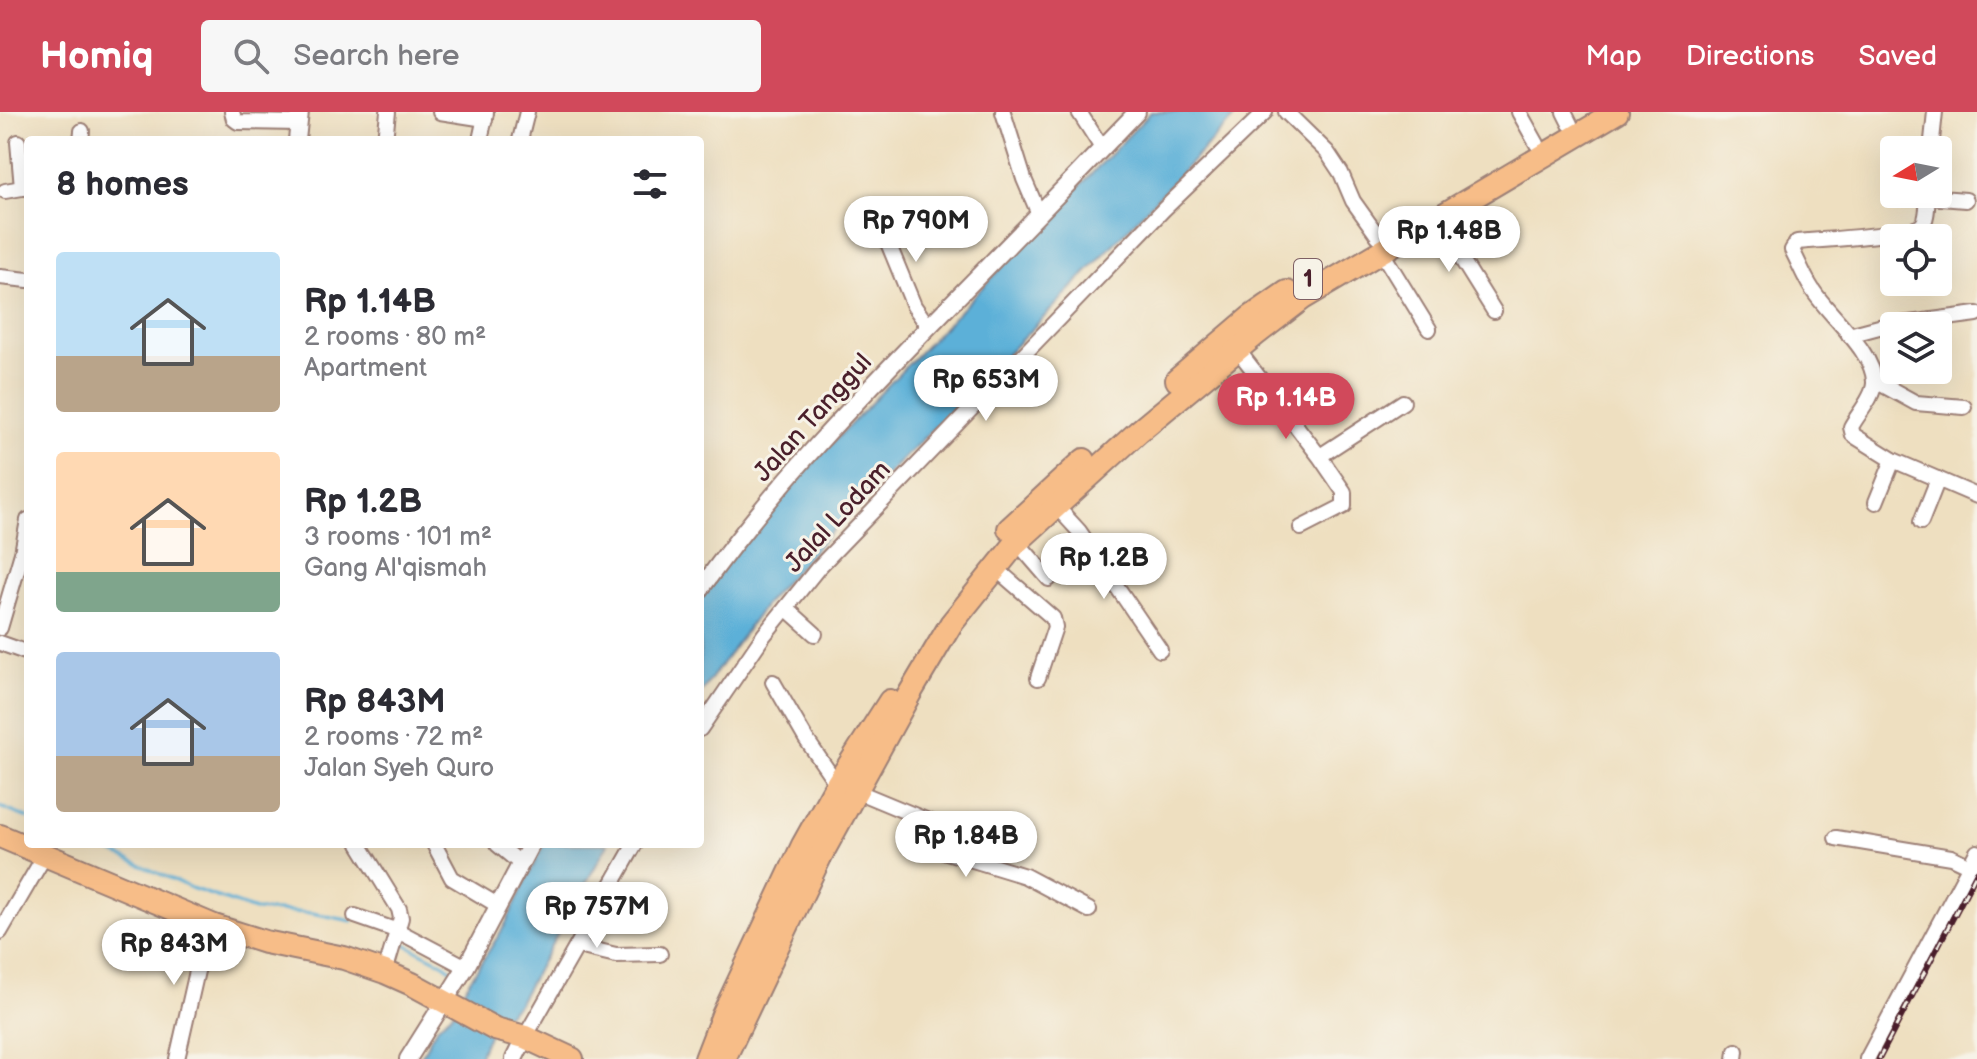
<!DOCTYPE html>
<meta charset="utf-8">
<style>
body{margin:0;font-family:"Balsamiq Sans",sans-serif;background:#f7f7f7;color:#2b2b33;height:100vh;display:flex;flex-direction:column;font-size:30px;white-space:nowrap}
*{box-sizing:border-box;margin:0}
p{font-size:26px;color:#7c7c81}
.icon{flex:none;width:44px;height:44px;fill:none;stroke:currentColor;stroke-width:2;stroke-linecap:round;stroke-linejoin:round}
.map{position:relative;flex:1;overflow:hidden}
.side{position:absolute;left:24px;top:24px;width:680px;height:712px;display:flex;flex-direction:column;background:#fff;border-radius:8px;box-shadow:0 8px 32px #0002}
.side>*{flex:none}
.needle{width:52px;rotate:260deg}
.fabs{position:absolute;left:1880px;top:24px;display:grid;gap:16px}
.fabs a{display:grid;place-items:center;width:72px;height:72px;border-radius:8px;background:#fff;box-shadow:0 8px 32px #0002;font-size:40px}
.price{position:absolute;translate:-50% -68px;padding:0 18px;border-radius:28px;background:#fff;color:#222;font-size:26px;line-height:52px;filter:drop-shadow(0 2px 4px #0008)}
.price::after{content:'';position:absolute;left:50%;top:48px;width:24px;height:18px;margin-left:-12px;background:inherit;clip-path:polygon(0 0,100% 0,50% 100%)}
.price.active{background:#d1495b;color:#fff}
ul{padding:0;list-style:none}
li{display:flex;align-items:center;gap:24px;height:200px;padding:0 32px}
li span{display:grid;place-items:center;flex:none;width:224px;height:160px;border-radius:8px;color:#555}
li>.icon{margin-inline-start:auto}
span .icon{width:96px;height:96px;fill:#fffc;stroke-width:1}
li b{font-size:34px}
h2{display:flex;justify-content:space-between;align-items:center;height:96px;padding:0 32px;font-size:34px}
header{display:flex;align-items:center;gap:48px;box-sizing:border-box;height:112px;padding:0 40px;background:#d1495b;color:#fff}
header strong{font-size:38px}
nav{display:flex;gap:44px;margin-inline-start:auto;font-size:28px}
.search{width:560px;height:72px;background:#f7f7f7;display:flex;align-items:center;gap:20px;box-sizing:border-box;padding:0 28px;border-radius:8px;color:#7c7c81;font-size:30px}
.map>svg:first-child{display:block}
.water{fill:#5cb0d8;stroke:#536882;stroke-width:2}
.lines{fill:none;stroke-linecap:round;stroke-linejoin:round}
.stream{stroke:#5cb0d8;stroke-width:3}
.minor-casing{stroke:#9c7f76;stroke-width:18}
.tertiary-casing{stroke:#9c7f76;stroke-width:20}
.primary-casing{stroke:#9c7f76;stroke-width:26}
.minor{stroke:#fff;stroke-width:14}
.tertiary{stroke:#fff;stroke-width:16}
.primary{stroke:#f7bd88;stroke-width:22}
.rail-casing{stroke:#4a1f2b;stroke-width:6}
.rail{stroke:#f7f3e8;stroke-width:3;stroke-dasharray:9;stroke-linecap:butt}
.labels{text-anchor:middle;stroke-width:6;stroke-linejoin:round;paint-order:stroke}
.shield{fill:#f7f3e8;stroke:#7e5f64;stroke-width:2}
.shield-label{font-size:24px;font-weight:bold;fill:#4a1f2b}
.street-label{font-size:26px;fill:#4a1f2b;stroke:#f7f3e8}
</style>
<header>
<strong>Homiq</strong>
<div class="search"><svg class="icon" aria-label="search" viewBox="0 0 24 24"><circle cx="10" cy="10" r="6"/><path d="M15 15l6 6"/></svg>Search here</div>
<nav><a>Map</a><a>Directions</a><a>Saved</a></nav>
</header>
<div class="map">
<svg width="1977" height="947" viewBox="0 0 1977 947">
<rect width="100%" height="100%" fill="#f7f3e8"/>
<filter id="ink" filterUnits="userSpaceOnUse"><feTurbulence type="fractalNoise" baseFrequency=".0125" numOctaves="2"/><feDisplacementMap in="SourceGraphic" scale="16" xChannelSelector="R" yChannelSelector="G"/><feConvolveMatrix kernelMatrix="1 2 1 2 8 2 1 2 1" color-interpolation-filters="sRGB"/></filter>
<filter id="wash" filterUnits="userSpaceOnUse"><feTurbulence type="fractalNoise" baseFrequency=".006" numOctaves="4" result="noise"/><feDisplacementMap in="SourceGraphic" scale="32" xChannelSelector="R" yChannelSelector="G"/><feGaussianBlur stdDeviation="1.8" result="paint"/><feColorMatrix in="noise" values="0 0 0 0 0 0 0 0 0 0 0 0 0 0 0 0 0 1.4 0 .05"/><feComposite in="paint" operator="in"/></filter>
<g filter="url(#wash)">
<rect width="100%" height="100%" fill="#eedfc0"/>
<g class="water">
<path d="M1151,0h88l-191,201 -204,205 -77,84 -67,92v-94l34,-46 86,-98z"/>
<path d="M544,732h64l-90,160c-20,17 -32,28 -39,55h-59c6,-10 12,-28 21,-36 11,-10 22,-15 22,-32l41,-64z"/>
</g>
<g class="lines">
<g class="stream">
<path d="M0,695l28,11"/>
<path d="M94,732l97,44 64,22 57,3 40,8"/>
<path d="M399,829l45,23 11,8"/>
</g>
</g>
</g>
<g filter="url(#ink)">
<g class="lines">
<defs>
<g id="minor">
<path d="M232,0l2,7 4,3 60,1"/>
<path d="M440,0l45,7"/>
<path d="M1003,0l21,67 15,35"/>
<path d="M1079,0l23,36"/>
<path d="M1286,0l41,40 14,21 12,28 25,35"/>
<path d="M1519,0l18,32"/>
<path d="M1564,0l6,12"/>
<path d="M81,28l1,-9"/>
<path d="M385,28l3,-28"/>
<path d="M480,28l6,-27"/>
<path d="M520,28l7,-28"/>
<path d="M18,30l4,46"/>
<path d="M1931,38l4,-38"/>
<path d="M5,79l23,-4"/>
<path d="M1928,82c-1,8 0,25 -6,31 -10,10 -105,15 -125,17l-5,8c7,13 12,27 20,39 16,26 63,63 62,94 0,14 -17,32 -23,44l2,8 40,25 84,36"/>
<path d="M1927,85l39,3"/>
<path d="M877,104l37,90 14,20"/>
<path d="M1436,106l58,93"/>
<path d="M1381,139l48,78"/>
<path d="M0,165l28,3"/>
<path d="M1849,223l30,-8 98,-13"/>
<path d="M1237,237l83,108 24,35v14l-43,22"/>
<path d="M1874,268l42,23 48,4"/>
<path d="M1320,344l83,-54"/>
<path d="M1876,390l17,-42"/>
<path d="M1056,394l23,25 81,119"/>
<path d="M1921,410l17,-43"/>
<path d="M1017,430l32,37"/>
<path d="M994,455l59,51 2,9 -17,51"/>
<path d="M786,496l29,26"/>
<path d="M0,516l22,-75 6,-33"/>
<path d="M0,531l28,10"/>
<path d="M773,570l33,57 31,45"/>
<path d="M700,617l64,-94 54,-67 346,-359 101,-97"/>
<path d="M856,679l82,34 5,26 82,25 64,34"/>
<path d="M1836,726l115,19 19,9"/>
<path d="M359,732l40,65 2,9 -16,54"/>
<path d="M434,732l18,34 47,28"/>
<path d="M497,732l23,19"/>
<path d="M355,804l43,15 68,36"/>
<path d="M0,820l45,-77"/>
<path d="M578,834l38,9 44,-1"/>
<path d="M525,925l110,-193"/>
<path d="M177,947l20,-88 17,-45"/>
<path d="M1735,947l1,-8"/>
<path d="M1867,947l110,-207"/>
</g>
<g id="tertiary">
<path d="M297,28l3,-28"/>
<path d="M700,478c72,-102 160,-193 247,-282 64,-65 127,-130 190,-196"/>
<path d="M408,947l58,-92 65,-123"/>
<path d="M514,947l11,-22"/>
</g>
<g id="primary">
<path d="M1177,268l74,-63 36,-25"/>
<path d="M1009,417l75,-69"/>
<path d="M0,724l214,90 51,16 79,16 41,14 27,12 83,45 30,8 47,22"/>
<path d="M706,947l17,-44 80,-170 34,-61 53,-83"/>
<path d="M724,947l96,-202 90,-164 41,-69 66,-82 121,-110 117,-97 48,-37 314,-186"/>
</g>
</defs>
<use href="#minor" class="minor-casing"/>
<use href="#tertiary" class="tertiary-casing"/>
<use href="#primary" class="primary-casing"/>
<use href="#minor" class="minor"/>
<use href="#tertiary" class="tertiary"/>
<use href="#primary" class="primary"/>
<defs>
<path id="rail" d="M1879,947l98,-187"/>
</defs>
<use href="#rail" class="rail-casing"/>
<use href="#rail" class="rail"/>
</g>
</g>
<g class="labels">
<rect class="shield" x="1294" y="147" width="28" height="40" rx="6"/>
<g class="shield-label">
<text x="1308" y="175">1</text>
</g>
<g class="street-label">
<text transform="translate(812 305) rotate(-48)" y="9">Jalan Tanggul</text>
<text transform="translate(837 404) rotate(-47)" y="9">Jalal Lodam</text>
</g>
</g>
</svg>
<div class="fabs">
<a><svg class="needle" viewBox="-14 -14 28 28"><path d="M0-13l5 13h-10z" fill="#e53935"/><path d="M0 13l5-13h-10z" fill="#7c7c81"/></svg></a>
<a><svg class="icon" aria-label="locate" viewBox="0 0 24 24"><circle cx="12" cy="12" r="6"/><path d="M12 2v4M12 18v4M2 12h4M18 12h4"/></svg></a>
<a><svg class="icon" aria-label="layers" viewBox="0 0 24 24"><path d="M12 4l9 5-9 5-9-5zM3 14l9 5 9-5"/></svg></a>
</div>
<b class="price" style="left:916px;top:152px">Rp 790M</b>
<b class="price" style="left:1449px;top:162px">Rp 1.48B</b>
<b class="price" style="left:986px;top:311px">Rp 653M</b>
<b class="price active" style="left:1286px;top:329px">Rp 1.14B</b>
<b class="price" style="left:1104px;top:489px">Rp 1.2B</b>
<b class="price" style="left:966px;top:767px">Rp 1.84B</b>
<b class="price" style="left:597px;top:838px">Rp 757M</b>
<b class="price" style="left:174px;top:875px">Rp 843M</b>
<section class="side">
<h2>8 homes<svg class="icon" aria-label="filters" viewBox="0 0 24 24"><path d="M4 7h16M4 17h16"/><circle cx="9" cy="7" r="2"/><circle cx="15" cy="17" r="2"/></svg></h2>
<ul>
<li><span style="background:linear-gradient(#bfe0f5 65%,#b9a48a 0)"><svg class="icon" aria-label="home" viewBox="0 0 24 24"><path d="M3 11l9-7 9 7M6 9v11h12V9"/></svg></span><div><b>Rp 1.14B</b><p>2 rooms · 80 m²</p><p>Apartment</p></div></li>
<li><span style="background:linear-gradient(#ffd9b3 75%,#7fa58c 0)"><svg class="icon" aria-label="home" viewBox="0 0 24 24"><path d="M3 11l9-7 9 7M6 9v11h12V9"/></svg></span><div><b>Rp 1.2B</b><p>3 rooms · 101 m²</p><p>Gang Al'qismah</p></div></li>
<li><span style="background:linear-gradient(#a9c7e8 65%,#b9a48a 0)"><svg class="icon" aria-label="home" viewBox="0 0 24 24"><path d="M3 11l9-7 9 7M6 9v11h12V9"/></svg></span><div><b>Rp 843M</b><p>2 rooms · 72 m²</p><p>Jalan Syeh Quro</p></div></li>
</ul>
</section>
</div>
